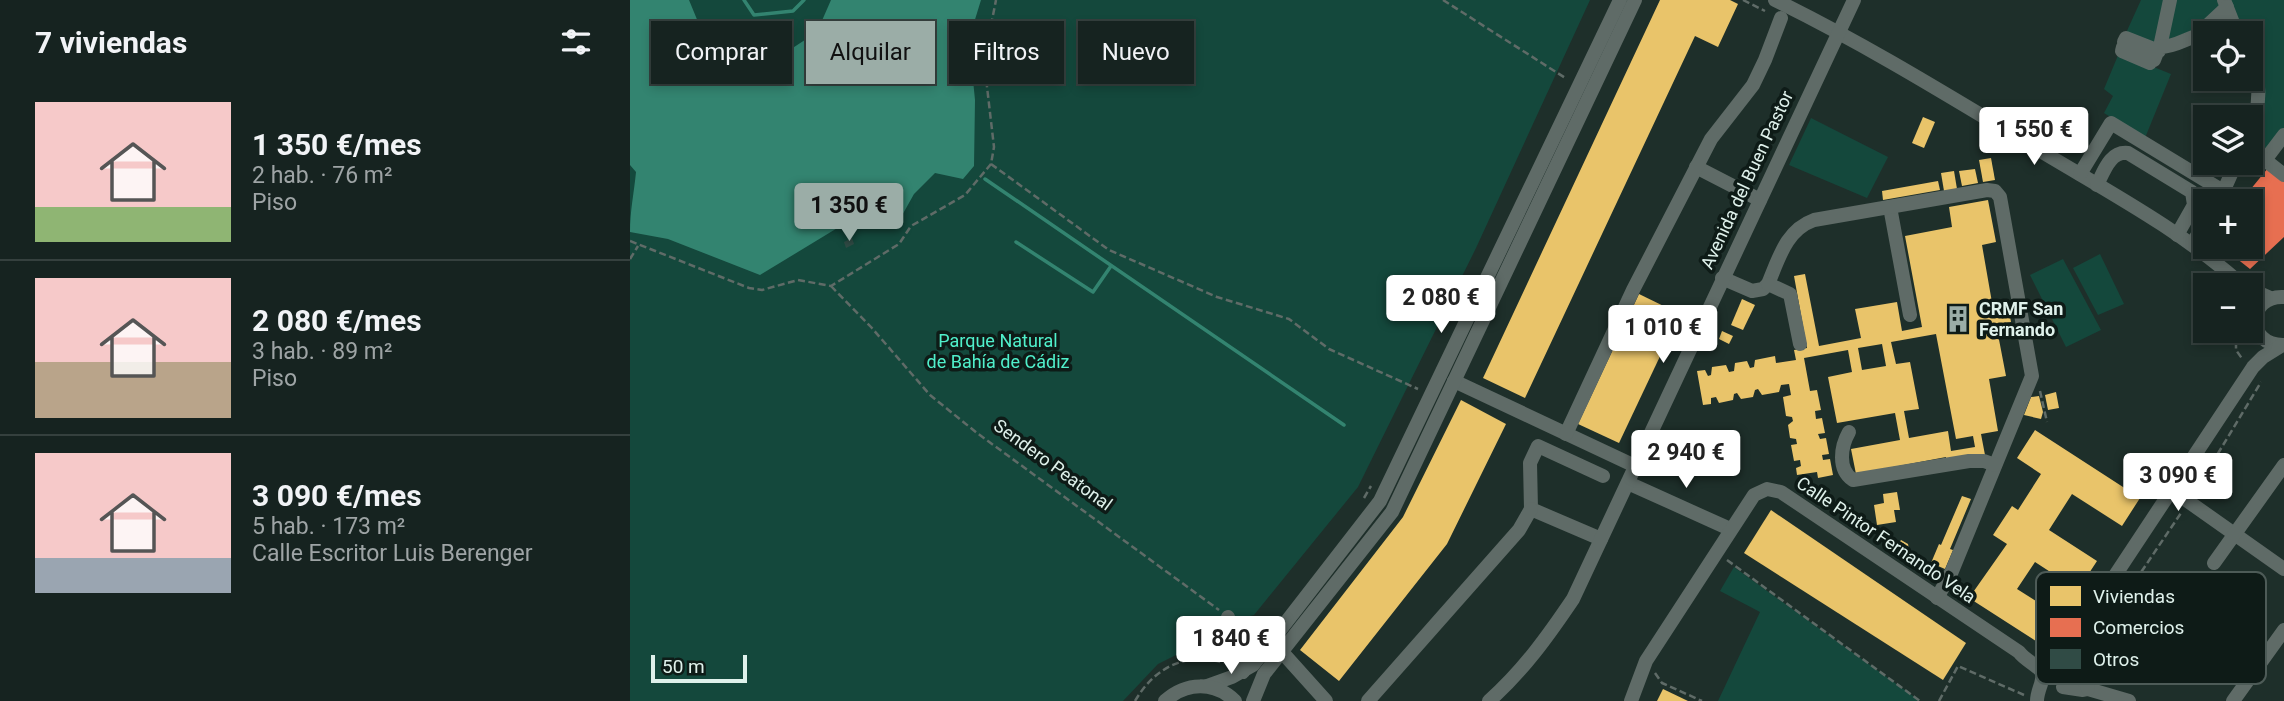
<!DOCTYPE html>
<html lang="es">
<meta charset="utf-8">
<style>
body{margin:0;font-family:Roboto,sans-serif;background:#232f2d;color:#f1f3f6;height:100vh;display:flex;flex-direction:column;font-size:26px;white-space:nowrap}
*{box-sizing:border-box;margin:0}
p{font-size:23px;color:#9ea4a5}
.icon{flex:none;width:38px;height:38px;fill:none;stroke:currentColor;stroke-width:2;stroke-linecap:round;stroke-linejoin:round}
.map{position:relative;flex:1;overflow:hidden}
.details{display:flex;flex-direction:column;background:#162320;width:630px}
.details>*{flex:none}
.guide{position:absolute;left:21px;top:21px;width:665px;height:63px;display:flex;gap:14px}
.buttons{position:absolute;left:1563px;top:21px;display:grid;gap:14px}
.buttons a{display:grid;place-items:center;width:70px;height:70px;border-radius:0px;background:#162320;box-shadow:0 4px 10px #0003,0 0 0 2px #35403e;font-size:35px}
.scale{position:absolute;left:21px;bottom:18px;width:96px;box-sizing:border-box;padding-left:7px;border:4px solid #dff1eb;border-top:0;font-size:19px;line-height:24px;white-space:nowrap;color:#dff1eb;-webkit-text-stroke:5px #0e1b17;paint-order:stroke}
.price{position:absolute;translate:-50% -60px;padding:0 16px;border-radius:7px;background:#fff;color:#222;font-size:23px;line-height:46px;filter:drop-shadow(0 2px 4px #0008)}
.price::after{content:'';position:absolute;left:50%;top:42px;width:21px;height:16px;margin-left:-10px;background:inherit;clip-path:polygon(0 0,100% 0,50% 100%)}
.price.selected{background:#9bada7;color:#111}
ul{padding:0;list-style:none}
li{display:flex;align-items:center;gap:21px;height:175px;padding:0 35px}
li+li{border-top:2px solid #35403e}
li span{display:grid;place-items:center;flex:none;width:196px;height:140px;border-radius:0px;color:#555}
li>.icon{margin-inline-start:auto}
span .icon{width:84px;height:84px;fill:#fffc;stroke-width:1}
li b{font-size:30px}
h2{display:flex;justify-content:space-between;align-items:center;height:84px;padding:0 35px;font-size:30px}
.chip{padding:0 24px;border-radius:0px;background:#162320;box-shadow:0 4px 10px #0003,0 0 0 2px #35403e;font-size:24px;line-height:63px}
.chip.selected{background:#9bada7;color:#111}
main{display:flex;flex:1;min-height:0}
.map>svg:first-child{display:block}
.green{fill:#14483c}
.water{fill:#338470}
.homes{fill:#e9c46a;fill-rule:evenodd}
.shops{fill:#e76f51}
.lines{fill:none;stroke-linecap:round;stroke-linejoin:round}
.stream{stroke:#338470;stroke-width:3.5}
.building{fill:#304b45}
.path{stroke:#5f6b67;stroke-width:2.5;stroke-dasharray:7 3.5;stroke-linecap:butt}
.minor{stroke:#5f6b67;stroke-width:14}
.labels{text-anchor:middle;stroke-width:7;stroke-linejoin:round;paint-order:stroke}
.street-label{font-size:18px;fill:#dff1eb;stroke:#0e1b17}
.poi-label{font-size:18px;font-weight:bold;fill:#dff1eb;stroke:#0e1b17;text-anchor:start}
.park-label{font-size:18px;fill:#50f0cb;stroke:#0e1b17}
.key{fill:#0e1b17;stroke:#4d5b57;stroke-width:2}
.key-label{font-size:19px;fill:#dff1eb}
</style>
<main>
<section class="details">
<h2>7 viviendas<svg class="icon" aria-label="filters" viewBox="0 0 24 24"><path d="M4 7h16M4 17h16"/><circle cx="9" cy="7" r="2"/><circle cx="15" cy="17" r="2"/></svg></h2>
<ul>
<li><span style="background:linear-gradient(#f6c9c9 75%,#8fb573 0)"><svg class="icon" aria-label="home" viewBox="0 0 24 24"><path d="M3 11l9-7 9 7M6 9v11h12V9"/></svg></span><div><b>1 350 €/mes</b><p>2 hab. · 76 m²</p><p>Piso</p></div></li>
<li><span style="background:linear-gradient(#f6c9c9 60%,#b9a48a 0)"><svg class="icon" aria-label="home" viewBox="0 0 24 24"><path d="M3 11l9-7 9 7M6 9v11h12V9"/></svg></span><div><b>2 080 €/mes</b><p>3 hab. · 89 m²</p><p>Piso</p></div></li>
<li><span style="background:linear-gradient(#f6c9c9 75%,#9aa5b1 0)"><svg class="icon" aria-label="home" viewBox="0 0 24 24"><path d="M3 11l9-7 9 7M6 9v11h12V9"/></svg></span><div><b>3 090 €/mes</b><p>5 hab. · 173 m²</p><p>Calle Escritor Luis Berenger</p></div></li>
</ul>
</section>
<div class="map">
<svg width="1654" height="701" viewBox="0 0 1654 701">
<rect width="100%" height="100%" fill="#1e2f2a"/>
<g class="green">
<path d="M0,0h960l-114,248 -118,239 -104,128 -4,1 -33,36 -37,1 -22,11 -35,37h-493z"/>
<path d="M1511,0h143v135l-19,25 -14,-13v-16l4,-13 -5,-85h-45l-45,14 -34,-14z"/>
<path d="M1489,53l52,21 -26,64 -41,-25 9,-17 -9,-7z"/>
<path d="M1181,118l77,39 -21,41 -78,-33z"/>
<path d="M1470,254l24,50 -26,11 -25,-47z"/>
<path d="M1433,259l38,71 -35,17 -36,-72z"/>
<path d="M1104,567l186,134h-202l42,-89 -40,-21z"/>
</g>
<path class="water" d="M0,0h59l14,34 55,19h27l32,-21 14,-32h150l-12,39 6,61 -1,66 -11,13 -28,-6 -21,21 -14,25 -61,8 -79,48 -92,-36 -38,-7c0,-21 4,-39 6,-60l-6,-7z"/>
<g class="homes">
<path d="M1030,0h70l8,4 -20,43 -23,-11 -170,362 -42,-20z"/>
<path d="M1293,117l12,5 -11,26 -12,-5z"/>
<path d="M1361,158l4,22 -12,2 -4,-22z"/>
<path d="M1345,169l3,14 -16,3 -3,-15z"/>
<path d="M1324,171l3,18 -13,2 -3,-18z"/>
<path d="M1308,181l2,9 -57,10 -1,-9z"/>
<path d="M1358,200l8,42 -14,3 12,69 15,-3 2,11 -15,2 10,52 -17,3 9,52 -17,3 4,21 -39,7v-5l-90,17 -5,-25 49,-9 -5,-27 -58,10 -9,-46 24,-5 -4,-22 -44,8 6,33 7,-1 4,20 -6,1 1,8 6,-1 3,15 -7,1 2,5 6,-1 3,16 -7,1 1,5 7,-1 3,16 -15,3 -1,-6 -20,3 -1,-7 5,-2 -1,-6 -6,1 -3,-16 6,-1 -1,-5 -6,-1 -2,-13 5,-4 -1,-4 -6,-1 -3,-19 8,-2 -2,-11 -8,1 -2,7 -17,3 -4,-6 -3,1 -2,7 -12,2 -4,-6 -3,1 -1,6 -14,3 -3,-6 -5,1v6l-8,1 -6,-34 8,-1 3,6 3,-1 1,-8 14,-2 3,7 5,-1 1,-8 12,-2 3,7 4,-1 1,-7 20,-4 1,7 20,-3 -2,-10 13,-2 -13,-72 11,-2 14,72 42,-8 -6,-29 42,-7 5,29 20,-4 -17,-91 47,-9 -3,-20zM1306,334l20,105 17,-3 2,11 -24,4 -3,-20 -39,7 -5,-27 15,-2 -9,-47 -14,2 -5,-22zM1252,344l4,22 -24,4 -4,-22z"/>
<path d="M1009,294l41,20 -61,129 -41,-19z"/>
<path d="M1112,299l13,6 -12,25 -12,-5z"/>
<path d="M1092,331l11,5 -4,8 -10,-5z"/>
<path d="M1426,392l3,16 -11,2 -3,-15z"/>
<path d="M1409,396l4,16 -2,7 -17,-4 7,-18z"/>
<path d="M831,400l45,24 -59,120 -108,137 -39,-31 103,-133z"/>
<path d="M1405,430l105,68 -18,28 -50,-32 -23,36 48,31 -19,29 -43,-28 -18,27 44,28 -19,28 -73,-47 38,-54 -14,-9 19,-29 6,4 23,-36 -24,-16z"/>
<path d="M1267,492l3,18h-6l2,12 -19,3 -3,-20 10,-2 -1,-9z"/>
<path d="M1332,496l9,3 -21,50 3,1 -8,19 -14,-6 8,-19 2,1z"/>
<path d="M1141,510l195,133 -23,37 -199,-127z"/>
<path d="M1271,540l7,4 4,20 -19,-12z"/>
<path d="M1289,559l14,8 -5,8 -14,-8z"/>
<path d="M1033,689l25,12h-31z"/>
</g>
<path class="shops" d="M1638,168l16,14v55l-34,32 -28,-22h28v-46h-9z"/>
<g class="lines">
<g class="stream">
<path d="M114,0l10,15 39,-4 11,-11"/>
<path d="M355,179l359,246"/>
<path d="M386,242l77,50 18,-26"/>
</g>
</g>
<path class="building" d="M222,238l2,6 -8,4 -2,-6z"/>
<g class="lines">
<g class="path">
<path d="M813,0l124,79"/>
<path d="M1113,0l22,11"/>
<path d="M361,164l118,86 108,47 72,22 40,30 89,40"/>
<path d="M0,241l119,47 13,2 36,-10 33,6 68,-42 12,-18 54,-31 26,-31 3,-17 -10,-86 12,-61"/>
<path d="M0,259l8,-13"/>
<path d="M201,286l40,41 59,68 47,38 242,177"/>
<path d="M1606,331v19l7,10"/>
<path d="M1410,391l7,31"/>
<path d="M1566,490l65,-108"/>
<path d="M734,498l7,-12"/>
<path d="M1097,560l193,141"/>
<path d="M1462,671l-4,-16 6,-13 87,-129"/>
<path d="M1025,673l7,10 40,18"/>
<path d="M505,701c20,-34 50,-49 89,-38"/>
<path d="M1309,701l19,-35 66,29"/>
</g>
<g class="minor">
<path d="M1145,0c90,44 174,96 259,147 71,43 146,82 208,138"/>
<path d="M1594,0l13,33"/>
<path d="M1567,35l30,-28"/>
<path d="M1530,47l10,-47"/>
<path d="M1620,59c12,23 10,48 0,72"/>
<path d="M1520,63l-28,-12 1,-4 31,13 2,-5 -32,-13 2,-4 33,13 1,-4c18,0 28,-11 45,-13"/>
<path d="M1654,135l-19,25 19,15"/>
<path d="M1620,147l15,13"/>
<path d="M1066,167l64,33"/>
<path d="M1450,174l31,-51 112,68"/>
<path d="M1467,185c7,-14 13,-34 31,-32l64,39 2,13 -17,30"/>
<path d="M1589,201l17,-38"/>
<path d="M1260,207l20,108"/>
<path d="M1562,244l13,-21"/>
<path d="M1092,278l30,13 11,-2 5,-5c11,-26 18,-54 46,-64l173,-30 8,1 5,6 32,179 -80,195 -15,27"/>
<path d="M1138,284l22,10 10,50"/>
<path d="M1620,289l20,9"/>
<path d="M1653,345c-38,0 -36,-50 1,-48"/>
<path d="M824,381l181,85"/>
<path d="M1219,432c-8,14 -12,37 4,48l116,-19h15l11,4"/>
<path d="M936,434l67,-144 78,-151 42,-54 12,-25 16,-42"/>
<path d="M998,483l102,46"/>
<path d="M1542,490l112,79"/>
<path d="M971,539l-70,-30 -1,-46 8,-17 65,30"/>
<path d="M1584,563l70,-98"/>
<path d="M598,617l9,44 6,11"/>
<path d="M652,652l44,49"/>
<path d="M1426,657l13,-17 4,-1 180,-272 10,-10 18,-11"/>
<path d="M577,686l25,-9 21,-12 127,-164 240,-501"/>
<path d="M1433,687l20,3 5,-1 41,12"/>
<path d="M535,701c21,-19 49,-20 70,0"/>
<path d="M623,701l11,-27 128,-162 243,-512"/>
<path d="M738,701l151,-171 12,-21"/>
<path d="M859,701c34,-30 59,-65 84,-102l281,-599"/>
<path d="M1001,701l15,-40 108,-166 13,-6 14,3 238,160c6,8 15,11 22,19"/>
<path d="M1407,701c0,-6 2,-11 4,-17 4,-15 1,-35 26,-24l8,14 11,9 2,6"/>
<path d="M1603,701l51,-71"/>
</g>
</g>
<defs>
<symbol id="building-bare" viewBox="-9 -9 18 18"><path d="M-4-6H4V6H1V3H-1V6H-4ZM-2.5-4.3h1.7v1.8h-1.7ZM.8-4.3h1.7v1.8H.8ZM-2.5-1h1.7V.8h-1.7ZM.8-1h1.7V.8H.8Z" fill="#9bada7" stroke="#0e1b17" stroke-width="2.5" paint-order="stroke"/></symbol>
</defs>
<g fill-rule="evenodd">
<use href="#building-bare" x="1309" y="300" width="38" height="38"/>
</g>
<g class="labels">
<g class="street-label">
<text transform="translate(1117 180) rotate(-65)" y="6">Avenida del Buen Pastor</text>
<text transform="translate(423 465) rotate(36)" y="6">Sendero Peatonal</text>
<text transform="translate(1256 540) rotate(34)" y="6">Calle Pintor Fernando Vela</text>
</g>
<g class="poi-label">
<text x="1349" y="315">CRMF San<tspan x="1349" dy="21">Fernando</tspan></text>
</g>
<g class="park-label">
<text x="368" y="347">Parque Natural<tspan x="368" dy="21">de Bahía de Cádiz</tspan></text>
</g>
</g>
<rect x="1406" y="572" width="230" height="112" rx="10" class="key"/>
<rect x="1420" y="586" width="31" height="20" fill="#e9c46a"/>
<rect x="1420" y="618" width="31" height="19" fill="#e76f51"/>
<rect x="1420" y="649" width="31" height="20" fill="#304b45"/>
<g class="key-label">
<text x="1463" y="603">Viviendas</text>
<text x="1463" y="634">Comercios</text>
<text x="1463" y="666">Otros</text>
</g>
</svg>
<div class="buttons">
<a><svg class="icon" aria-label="locate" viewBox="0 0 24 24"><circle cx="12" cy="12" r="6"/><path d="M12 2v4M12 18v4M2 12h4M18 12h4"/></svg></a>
<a><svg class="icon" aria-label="layers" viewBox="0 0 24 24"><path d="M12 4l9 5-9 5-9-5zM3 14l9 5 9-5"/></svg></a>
<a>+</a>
<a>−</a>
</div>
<div class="scale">50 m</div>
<b class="price" style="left:1404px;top:167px">1 550 €</b>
<b class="price selected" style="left:219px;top:243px">1 350 €</b>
<b class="price" style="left:811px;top:335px">2 080 €</b>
<b class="price" style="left:1033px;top:365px">1 010 €</b>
<b class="price" style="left:1056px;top:490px">2 940 €</b>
<b class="price" style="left:1548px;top:513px">3 090 €</b>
<b class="price" style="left:601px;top:676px">1 840 €</b>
<div class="guide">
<a class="chip">Comprar</a>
<a class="chip selected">Alquilar</a>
<a class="chip">Filtros</a>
<a class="chip">Nuevo</a>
</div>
</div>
</main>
